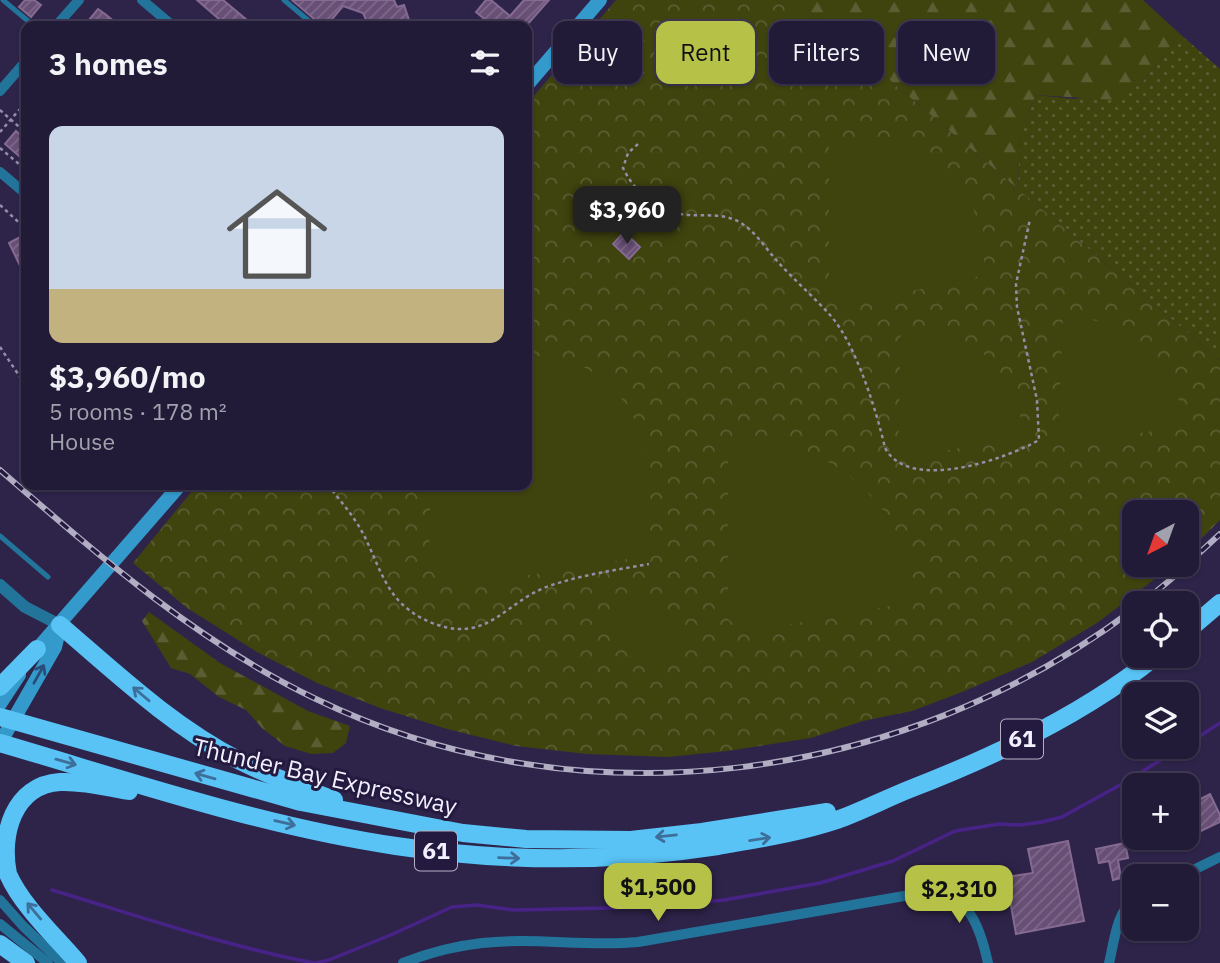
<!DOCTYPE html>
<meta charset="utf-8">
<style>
body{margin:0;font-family:"IBM Plex Sans",sans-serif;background:#2a2440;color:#f1f3f6;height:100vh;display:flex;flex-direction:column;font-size:26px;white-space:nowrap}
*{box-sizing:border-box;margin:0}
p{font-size:23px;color:#a2a1ae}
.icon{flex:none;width:38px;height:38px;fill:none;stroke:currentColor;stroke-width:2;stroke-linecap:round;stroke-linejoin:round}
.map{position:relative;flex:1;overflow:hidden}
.details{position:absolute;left:21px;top:21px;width:511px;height:469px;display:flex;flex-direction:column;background:#221b38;border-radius:14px;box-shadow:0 2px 5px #0004,0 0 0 2px #3f3953}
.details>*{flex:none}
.hud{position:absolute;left:553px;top:21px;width:562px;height:63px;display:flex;gap:14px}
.needle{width:46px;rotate:221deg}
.tools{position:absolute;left:1122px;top:500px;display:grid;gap:14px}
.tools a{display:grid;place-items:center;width:77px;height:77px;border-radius:14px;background:#221b38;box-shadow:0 2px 5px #0004,0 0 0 2px #3f3953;font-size:35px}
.price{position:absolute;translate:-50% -60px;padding:0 16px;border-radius:14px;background:#b6c148;color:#111;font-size:23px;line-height:46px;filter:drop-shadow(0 2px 4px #0008)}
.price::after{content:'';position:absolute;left:50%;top:42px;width:21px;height:16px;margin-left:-10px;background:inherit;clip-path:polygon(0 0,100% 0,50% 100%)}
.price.current{background:#222;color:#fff}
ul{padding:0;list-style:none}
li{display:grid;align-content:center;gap:14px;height:371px;padding:0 28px}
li+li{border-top:2px solid #3f3953}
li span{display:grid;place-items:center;height:217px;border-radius:14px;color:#555}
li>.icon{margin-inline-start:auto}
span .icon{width:126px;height:126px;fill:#fffc;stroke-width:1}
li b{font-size:30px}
h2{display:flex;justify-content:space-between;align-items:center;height:84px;padding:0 28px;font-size:30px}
.chip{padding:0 24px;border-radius:14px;background:#221b38;box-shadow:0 2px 5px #0004,0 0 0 2px #3f3953;font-size:24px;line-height:63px}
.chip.current{background:#b6c148;color:#111}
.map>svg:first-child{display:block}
.grass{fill:url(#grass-dots)}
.forest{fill:url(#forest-firs)}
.park{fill:url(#park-crowns)}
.pitch{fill:#3f430e}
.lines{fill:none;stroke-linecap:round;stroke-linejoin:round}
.stream{stroke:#482387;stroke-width:3.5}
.building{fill:url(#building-hatch);stroke:#856a92;stroke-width:2}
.path{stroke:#948ea8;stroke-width:2.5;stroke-dasharray:3.5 3.5;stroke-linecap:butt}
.service{stroke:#23749b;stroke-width:5}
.minor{stroke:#23749b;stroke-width:10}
.tertiary{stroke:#23749b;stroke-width:12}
.secondary{stroke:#349acc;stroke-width:14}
.trunk{stroke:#59c3f6;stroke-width:18}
.rail-casing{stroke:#b1adc3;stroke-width:6}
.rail{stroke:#241a3f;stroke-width:3.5;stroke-dasharray:10;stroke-linecap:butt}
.oneway{stroke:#2a4d77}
.oneway2{stroke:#3e6e9a}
.labels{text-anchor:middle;stroke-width:6;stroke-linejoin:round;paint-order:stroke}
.shield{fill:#241a3f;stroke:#b4b0c5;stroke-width:2}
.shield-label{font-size:23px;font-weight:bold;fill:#f2f0ff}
.street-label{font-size:24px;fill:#f2f0ff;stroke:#241a3f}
</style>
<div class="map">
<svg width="1220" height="963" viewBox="0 0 1220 963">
<defs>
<pattern id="grass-dots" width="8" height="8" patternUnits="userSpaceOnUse" patternTransform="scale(1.75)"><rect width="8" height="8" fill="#3f430e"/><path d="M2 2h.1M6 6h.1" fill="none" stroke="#5b5e32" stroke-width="1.8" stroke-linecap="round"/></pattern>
<pattern id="forest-firs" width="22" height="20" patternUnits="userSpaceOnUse" patternTransform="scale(1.75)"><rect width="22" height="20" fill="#3f430e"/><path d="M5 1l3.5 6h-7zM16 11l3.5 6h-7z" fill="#5b5e32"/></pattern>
<pattern id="park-crowns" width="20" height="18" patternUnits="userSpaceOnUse" patternTransform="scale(1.75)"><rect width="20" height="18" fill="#3f430e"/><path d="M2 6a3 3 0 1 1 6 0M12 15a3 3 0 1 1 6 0" fill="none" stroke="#5b5e32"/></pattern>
<pattern id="building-hatch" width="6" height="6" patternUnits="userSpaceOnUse" patternTransform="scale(1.75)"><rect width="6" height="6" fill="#684f75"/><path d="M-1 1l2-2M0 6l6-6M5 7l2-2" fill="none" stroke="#7e698a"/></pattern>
</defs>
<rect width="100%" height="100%" fill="#2e244a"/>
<path class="grass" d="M1180,34l40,35v291l-202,-171 2,-57 16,-37 39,4 66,-15z"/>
<g class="forest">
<path d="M795,0h348l37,34 -39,50 -26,16 -79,-5 -16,37 -2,57z"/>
<path d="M149,612l71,51 88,48 42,15 -4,17 -13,10 -22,1 -26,-8 -23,-18 -16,-18 -27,-13 -29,-23 -19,-6 -29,-47z"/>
</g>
<path class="park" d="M616,0h179l425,360v160l-33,33 -1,-40h-52v52h39l-76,58 -65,39 -70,30 -50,19 -49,10 -52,17 -84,13 -59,6 -81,-3 -71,-8 -69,-17 -67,-21 -63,-25 -60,-31 -70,-44 -54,-45 64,-78h330v-381z"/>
<g class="pitch">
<path d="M889,142c68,18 97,65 95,133l-137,30 -18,-15v-146z"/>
<path d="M1063,318c69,-2 113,42 121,108l-119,19 -7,-6z"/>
<path d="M920,328c64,10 95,46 104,109l-116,20 -10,-8 3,-120z"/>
<path d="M537,356c11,1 23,1 32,5 39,13 71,51 76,92 4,33 1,69 1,103l-183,30c-37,-2 -34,-28 -33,-57 0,-15 0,-29 1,-44h96v-128z"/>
<path d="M728,441c26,1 51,1 75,10 49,17 93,61 106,113 3,12 4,25 6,37l-170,32 -17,-14z"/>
<path d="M635,588l16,14 -29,34 -16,-14z"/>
<path d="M655,606l16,13 -29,34 -16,-14z"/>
<path d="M675,624l16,13 -29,34 -16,-14z"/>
</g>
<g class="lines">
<g class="stream">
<path d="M1186,745l34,-22"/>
<path d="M52,890c87,26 173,56 262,73"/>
<path d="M316,963l13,-3 64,-26 59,-27 24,-2 38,5 142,-3 68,-7 96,-17 73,-22 62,-30 44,-7 21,1 22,-3 20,-5 58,-32 62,-38"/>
</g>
</g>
<g class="building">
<path d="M25,0h9l7,5 -10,12 -12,-10z"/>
<path d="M197,0h26l31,26h-27z"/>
<path d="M292,0h102l3,7 7,-2 6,18 -10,3h-31l-6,-13 -20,-7 -15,18 -4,-4 -4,4z"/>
<path d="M486,0h5l19,16 14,-16h25l-23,26h-33l-17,-14z"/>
<path d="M98,9l7,5 15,12h-36z"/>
<path d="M16,131l10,9v22l-21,-18z"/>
<path d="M624,232l16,15 -11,12 -16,-15z"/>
<path d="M24,235l2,6v37l-17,-35z"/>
<path d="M1210,794l10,21v7l-34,16v-32z"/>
<path d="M1068,841l16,80 -68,13 -10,-57 27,-4 -5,-24z"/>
<path d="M1125,843l3,15 -10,2 3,18 -8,2 -4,-19 -10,2 -3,-14z"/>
</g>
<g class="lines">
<g class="path">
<path d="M0,110l26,23"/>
<path d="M0,132l26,-30"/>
<path d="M638,144l-10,9 -5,15c12,25 37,46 66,47 17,1 36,-2 52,8 15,9 25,26 37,39 16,18 36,35 52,53 25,27 47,97 55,133 24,45 121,11 154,-8l-2,-40 -20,-93 -1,-23 14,-65"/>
<path d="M0,148l26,22"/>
<path d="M0,205l26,24"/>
<path d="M0,347l26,39"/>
<path d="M328,485c11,14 23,28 32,43 14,24 21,55 41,75 10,10 24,18 37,22 51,17 68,-24 111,-39 32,-11 66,-16 100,-22"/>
</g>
<g class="service">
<path d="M3,0l31,26"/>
<path d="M284,0l31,26"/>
<path d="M0,536l48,41"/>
</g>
<g class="minor">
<path d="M142,0l31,26"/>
<path d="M56,26l23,-26"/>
<path d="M0,91l26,-30"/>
<path d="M0,172l26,22"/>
<path d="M1179,877l41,-20"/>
<path d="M0,900l23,26 39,37"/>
<path d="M0,924l48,39"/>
<path d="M403,963c25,-10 52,-17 79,-20 52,-6 104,4 156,-1l295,-51c37,4 48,40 55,72"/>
<path d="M1109,963c5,-19 7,-51 25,-63"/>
</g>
<path class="tertiary" d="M0,585l25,22 35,18"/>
<g class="secondary">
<path d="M527,85l73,-85"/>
<path d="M32,655l148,-170"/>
<path d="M0,704l19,-29"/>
<path d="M0,743l55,-96 5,-20"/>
</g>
<g class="trunk">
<path d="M60,625c57,49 113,102 180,136 30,15 62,27 94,39"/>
<path d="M1186,632l34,-29"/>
<path d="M0,687l37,-38"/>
<path d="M0,717l301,85 162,31 63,6 105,1 71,-8 125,-20"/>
<path d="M0,743c130,38 261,83 396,103 107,16 214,17 322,0 40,-7 80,-13 119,-26 25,-9 48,-21 73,-31 83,-32 177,-77 246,-133"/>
<path d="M0,944l26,19"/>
<path d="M78,963c-22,-26 -56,-57 -70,-89 -8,-39 5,-89 52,-92 23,-1 47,5 69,9"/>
</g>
<defs>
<g id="rail">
<path d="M0,470c98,85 197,172 316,229 264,128 586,85 818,-90"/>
<path d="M1141,604l29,-24 50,-46"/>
</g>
</defs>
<use href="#rail" class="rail-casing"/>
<use href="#rail" class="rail"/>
</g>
<defs><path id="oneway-shaft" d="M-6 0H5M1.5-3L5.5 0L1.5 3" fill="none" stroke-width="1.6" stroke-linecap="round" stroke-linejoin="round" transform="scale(1.75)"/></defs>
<use class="oneway" href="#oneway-shaft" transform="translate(39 674) rotate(-61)"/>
<g class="oneway2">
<use href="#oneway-shaft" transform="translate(141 694) rotate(-140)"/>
<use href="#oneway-shaft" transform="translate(66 762) rotate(16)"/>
<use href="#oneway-shaft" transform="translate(205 776) rotate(-164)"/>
<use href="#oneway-shaft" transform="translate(285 823) rotate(13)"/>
<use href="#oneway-shaft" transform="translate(666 836) rotate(174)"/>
<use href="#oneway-shaft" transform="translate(760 839) rotate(-9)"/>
<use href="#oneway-shaft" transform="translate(509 858) rotate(2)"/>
<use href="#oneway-shaft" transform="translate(34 911) rotate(-130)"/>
</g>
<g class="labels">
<g class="shield">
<rect x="1001" y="719.5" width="42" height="39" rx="5"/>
<rect x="415" y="831.5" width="42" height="39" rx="5"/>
</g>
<g class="shield-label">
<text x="1022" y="747">61</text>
<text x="436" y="859">61</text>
</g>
<g class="street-label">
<text transform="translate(325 777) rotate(13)" y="8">Thunder Bay Expressway</text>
</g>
</g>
</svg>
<div class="tools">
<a><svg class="needle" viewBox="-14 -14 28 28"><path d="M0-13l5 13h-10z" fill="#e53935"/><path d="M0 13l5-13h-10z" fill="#a2a1ae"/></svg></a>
<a><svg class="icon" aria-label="locate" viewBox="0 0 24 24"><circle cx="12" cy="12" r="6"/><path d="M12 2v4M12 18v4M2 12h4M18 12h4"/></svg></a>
<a><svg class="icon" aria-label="layers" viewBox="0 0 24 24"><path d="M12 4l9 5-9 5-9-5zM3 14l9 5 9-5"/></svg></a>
<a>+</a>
<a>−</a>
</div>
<b class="price current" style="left:627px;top:246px">$3,960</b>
<b class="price" style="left:658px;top:923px">$1,500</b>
<b class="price" style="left:959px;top:925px">$2,310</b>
<div class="hud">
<a class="chip">Buy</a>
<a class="chip current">Rent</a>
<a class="chip">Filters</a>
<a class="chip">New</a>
</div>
<section class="details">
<h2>3 homes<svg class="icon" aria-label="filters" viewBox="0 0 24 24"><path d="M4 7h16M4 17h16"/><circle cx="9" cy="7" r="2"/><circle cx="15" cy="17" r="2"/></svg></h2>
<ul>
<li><span style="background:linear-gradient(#c9d6e8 75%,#c2b280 0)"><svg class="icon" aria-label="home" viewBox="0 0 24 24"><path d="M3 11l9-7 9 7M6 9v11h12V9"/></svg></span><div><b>$3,960/mo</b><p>5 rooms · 178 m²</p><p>House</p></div></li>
</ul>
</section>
</div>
